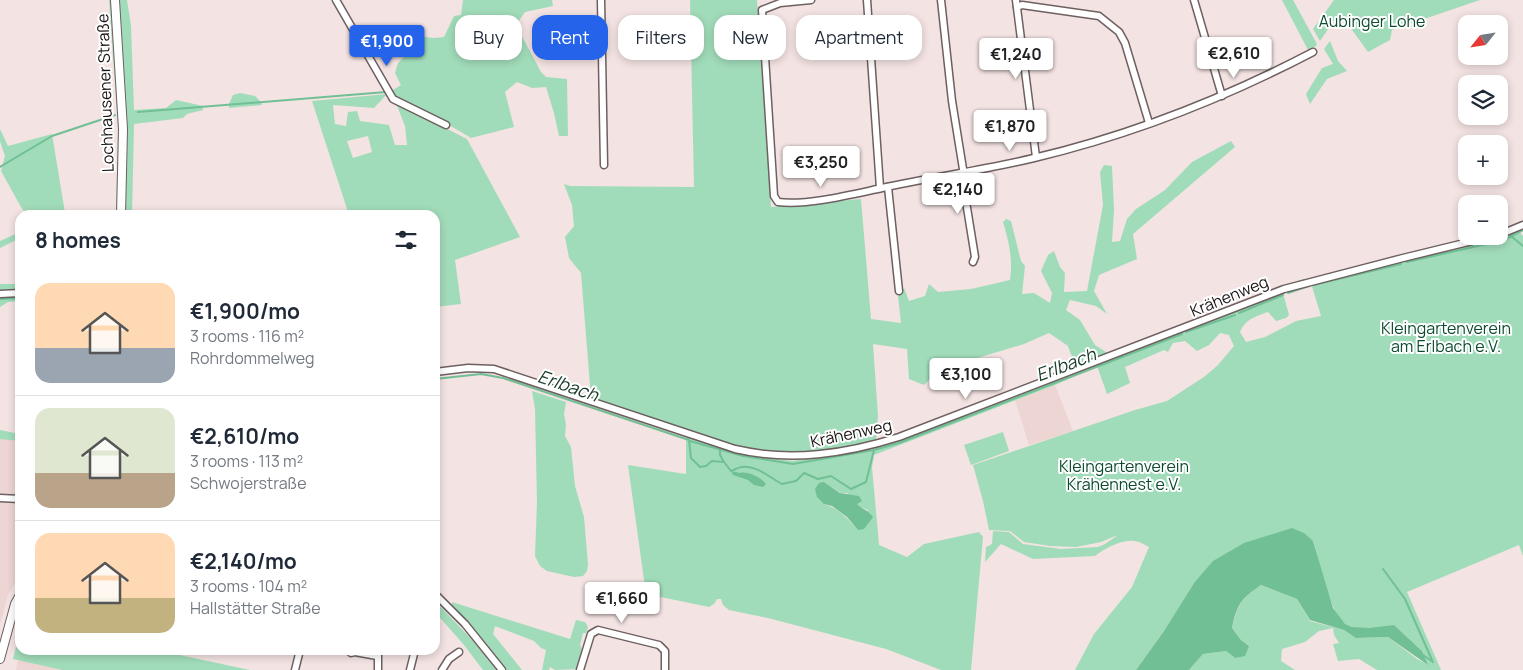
<!DOCTYPE html>
<meta charset="utf-8">
<style>
body{margin:0;font-family:Manrope,sans-serif;background:#f6f6f7;color:#1f2937;height:100vh;display:flex;flex-direction:column;font-size:19px;white-space:nowrap}
*{box-sizing:border-box;margin:0}
p{font-size:16px;color:#747a83}
.icon{flex:none;width:28px;height:28px;fill:none;stroke:currentColor;stroke-width:2;stroke-linecap:round;stroke-linejoin:round}
.map{position:relative;flex:1;overflow:hidden}
.panel{position:absolute;left:15px;top:210px;width:425px;height:445px;display:flex;flex-direction:column;background:#fff;border-radius:15px;box-shadow:0 2px 8px #0003}
.panel>*{flex:none}
.guide{position:absolute;left:455px;top:15px;width:475px;height:45px;display:flex;gap:10px}
.needle{width:32px;rotate:240deg}
.fabs{position:absolute;left:1458px;top:15px;display:grid;gap:10px}
.fabs a{display:grid;place-items:center;width:50px;height:50px;border-radius:10px;background:#fff;box-shadow:0 2px 8px #0003;font-size:25px}
.price{position:absolute;translate:-50% -42px;padding:0 11px;border-radius:5px;background:#fff;color:#222;font-size:16px;line-height:32px;filter:drop-shadow(0 1px 2px #0008)}
.price::after{content:'';position:absolute;left:50%;top:30px;width:15px;height:11px;margin-left:-8px;background:inherit;clip-path:polygon(0 0,100% 0,50% 100%)}
.price.on{background:#2563eb;color:#fff}
ul{padding:0;list-style:none}
li{display:flex;align-items:center;gap:15px;height:125px;padding:0 20px}
li+li{border-top:1px solid #e0e1e3}
li span{display:grid;place-items:center;flex:none;width:140px;height:100px;border-radius:15px;color:#555}
li>.icon{margin-inline-start:auto}
span .icon{width:60px;height:60px;fill:#fffc;stroke-width:1}
li b{font-size:21px}
h2{display:flex;justify-content:space-between;align-items:center;height:60px;padding:0 20px;font-size:21px}
.chip{padding:0 18px;border-radius:15px;background:#fff;box-shadow:0 2px 8px #0003;font-size:18px;line-height:45px}
.chip.on{background:#2563eb;color:#fff}
.map>svg:first-child{display:block}
.built{fill:#edd5d3}
.green{fill:#a1dcba;fill-rule:evenodd}
.water{fill:#71bf95}
.lines{fill:none;stroke-linecap:round;stroke-linejoin:round}
.stream{stroke:#71bf95;stroke-width:2}
.minor-tunnel{stroke:#d2c4c3;stroke-width:6;stroke-dasharray:6 3;stroke-linecap:butt}
.minor-casing{stroke:#6e6060;stroke-width:9}
.major-casing{stroke:#6e6060;stroke-width:10}
.minor{stroke:#fff;stroke-width:6}
.major{stroke:#fff;stroke-width:8}
.labels{text-anchor:middle;stroke-width:4;stroke-linejoin:round;paint-order:stroke}
.park-label{font-size:16px;fill:#0c4b2f;stroke:#fff}
.street-label{font-size:16px;fill:#1a1514;stroke:#fff}
.water-label{font-size:18px;font-style:italic;fill:#193b2a;stroke:#fff}
</style>
<div class="map">
<svg width="1523" height="670" viewBox="0 0 1523 670">
<rect width="100%" height="100%" fill="#f3e3e2"/>
<g class="built">
<path d="M1055,385l18,46 -44,14 -14,-45z"/>
<path d="M0,432l20,2v140l-12,21 -8,30z"/>
<path d="M18,660l44,10h-46z"/>
</g>
<g class="green">
<path d="M109,0h18l4,26 3,84 32,-2 10,-8 27,6v4l-16,4 -4,4 -49,6 -2,91h-16l2,-87z"/>
<path d="M463,0h89l1,6 -28,6 -9,13 25,47 5,5 21,2 1,57h-9l-5,-23 -8,-26 -14,1 -15,-6 -12,10 9,35 -43,11 -27,-16 -50,-26 -3,-5 10,-6 -6,-12 3,-10 9,-9 10,-18 17,2 10,-1 10,-21 7,-1z"/>
<path d="M690,0h67l14,207 90,-8 10,120 30,4 -3,-27 6,-8 5,13 16,-5 4,-12 9,8 33,-3 39,-9c3,-21 -1,-38 -7,-58l3,-3 5,2 10,40 4,5 -3,28 12,-1 16,10 2,-10 -11,-22 7,-16 6,-4 6,16 5,6 -1,19 23,-1 16,-86 -3,-33 4,-7 8,1 2,44 -2,32 8,-1 7,-22 9,-10 29,-19 27,-28 39,-21 4,6 -102,87 4,25 -38,16 -5,16 13,23 -11,-8 -26,-6 -4,10 14,10 15,25 14,9 194,-75h7l174,-43h15v-5l15,-6 9,11v320l-4,-11 -112,47 34,78h-64l-18,-11 -21,2 -5,-17 6,-1 -5,-8 -1,-7 -14,3 -14,11 -23,7 -1,12 14,9h-106l14,-16 23,-3 9,7 14,-12 -8,-6 -9,-12c6,-24 9,-29 29,-43l36,14 13,22 34,9 13,8 31,-1 29,22 10,5 -5,-13 -28,-26c-12,3 -38,6 -49,-1 -15,-10 -26,-65 -32,-83l-119,42 -30,48 -28,39h-61l19,-36 38,-47 17,-40c-4,-2 -10,-6 -15,-6 -12,-2 -31,8 -39,15l-62,3 -32,-15 -16,18 1,-15 6,-3 1,-13 16,1 14,12 38,5 37,-2 7,-3 13,-9 -17,7 -25,5 -26,-1 -26,-4 -14,-11 -21,-1 -6,-29 -10,-36 162,-55 32,-9 37,-24 14,-12 16,-19 -5,-11 -9,-2 -11,12 -12,6 -12,-10 -12,2 -5,9 -4,-2 -39,17 5,16 -23,11 -10,-28 -42,19 -181,70 -2,12 7,78 28,12 17,-13 55,-12 4,5 -12,133h-30l-55,-21 -118,-31 -39,-8 -6,-5 -2,-6h-4l-3,5 -5,3 -63,-13 -18,-129 58,9v-38l60,19 46,6 83,-12 1,-8 -60,12 -43,1 -36,-7 -146,-49 -10,-125 -12,-15 -4,-21 9,-11 -2,-21 -8,-21 6,2 124,1zM1311,283l10,33 -25,5 -31,16 -19,5 -6,-10c4,-12 16,-16 28,-20l8,9 10,-3 3,-3 -6,-22zM1049,333l19,13 4,11 -7,14 -93,34 -75,31 -21,5 2,-25 -5,-72 34,5 2,30 15,6 7,-7 14,-6 14,6 -5,-13 70,-21zM824,482l17,11h6l12,14 9,3 -10,20c-10,-11 -20,-22 -34,-26z"/>
<path d="M1282,0h11l24,44 -2,3 -7,3z"/>
<path d="M1334,0h146l-88,30 -2,10 -22,12 -26,-36h-5l-17,25 -7,-12z"/>
<path d="M1330,41l8,20 9,10 -20,8 -17,25 -4,-10 16,-26 11,-4 -9,-15z"/>
<path d="M240,93l15,3 6,6 1,3 -33,3v-4l4,-9z"/>
<path d="M387,94l-13,14 -41,-3 2,19 11,2 2,-14 9,-1 3,10 29,4 6,20h12l-2,-19 -9,-23 71,36 53,98 -65,23 6,44 -26,3v-92h-86l-37,-114zM368,136l4,16 -19,6 -6,-17z"/>
<path d="M0,129l8,17 44,-12 13,79 -5,2h-33l-6,-8 -20,-36 4,-15 -5,-15z"/>
<path d="M20,232v6l-20,10v-7z"/>
<path d="M0,284h20v17l-12,1 -8,5z"/>
<path d="M532,391l34,11 -2,12 2,11 -1,11 6,11 4,39 9,31 4,47 -1,7 -4,5 -9,1 -27,-6 -7,-5 -5,-10 2,-54 -2,-93z"/>
<path d="M0,430l20,4v7l-20,-2z"/>
<path d="M1003,432l6,19 -38,14 -7,-20z"/>
<path d="M452,602l118,37 6,-19 9,2 3,5 -2,6h-3l-3,12 2,4 -5,20 -22,1 -5,-3 -1,3h-7l4,-20 -5,-2 -7,-7 -39,-15 -2,8 29,36h-15l-55,-65z"/>
<path d="M439,605l34,36 23,29h-13l-19,-25 -29,-33v-3z"/>
<path d="M20,631v19h136l94,20h-188l-49,-11z"/>
</g>
<g class="water">
<path d="M731,471l9,2c7,-2 21,4 26,11l-3,3 -9,-2 -6,-5 -15,-5z"/>
<path d="M824,482l16,11 19,3 3,5 -5,3c4,5 10,5 16,13l-9,12 -6,1 -11,-13 -15,-11 -8,-2 -7,-7 -2,-8 4,-6z"/>
<path d="M1292,528l12,5 9,8 20,67 12,16 7,3 17,1 25,-3 28,26 6,14 -40,-28 -32,1 -12,-8 -34,-10 -13,-21 -36,-14c-20,14 -24,19 -29,43l9,12 8,6 -4,10 -10,2 -9,-7 -23,3 -14,16h-53l28,-39 30,-48 19,-22 31,-18z"/>
</g>
<g class="lines">
<g class="stream">
<path d="M138,112l248,-20"/>
<path d="M0,167l52,-31 63,-21"/>
<path d="M1511,236l12,10"/>
<path d="M1407,262l97,-22 19,-10"/>
<path d="M1313,285l88,-21"/>
<path d="M1288,293l21,-7"/>
<path d="M0,299l20,-1"/>
<path d="M1239,313l44,-18"/>
<path d="M1186,332l49,-17"/>
<path d="M435,379l46,-5 22,4 186,62 2,18 9,9 6,-1 6,-5 12,1 7,9c3,-1 8,-4 11,-4 15,-2 28,11 40,17l14,-3 8,-8 14,6 13,-3 20,13 15,-7 8,-32 25,-7 283,-109"/>
<path d="M690,441l53,15 50,8 81,-14"/>
<path d="M720,449v6l4,7"/>
<path d="M1383,569l22,30 27,61"/>
<path d="M1423,655l10,7"/>
</g>
<path class="minor-tunnel" d="M336,650l15,3"/>
<defs>
<g id="minor">
<path d="M336,0l57,99 53,26"/>
<path d="M601,0l3,165"/>
<path d="M811,0l-31,3 -18,7 12,186 4,6c28,4 76,-8 104,-14 51,-11 102,-18 152,-30 97,-23 191,-60 279,-106"/>
<path d="M867,0l13,188"/>
<path d="M941,0l11,101 11,68 -1,8 13,80 -2,5"/>
<path d="M1016,0l20,157"/>
<path d="M1194,0l28,96"/>
<path d="M1017,7l5,-2 77,11 20,16 6,11 24,80"/>
<path d="M888,187l11,104"/>
<path d="M1499,235l24,-10"/>
<path d="M0,294l20,-1"/>
<path d="M435,372l33,-4 26,1 241,80c56,13 110,5 164,-12l385,-148 119,-31 90,-22"/>
<path d="M0,498l20,1"/>
<path d="M435,594l30,30 37,46"/>
<path d="M378,650v20"/>
<path d="M351,653l4,-1 22,4"/>
<path d="M295,670l5,-20"/>
<path d="M410,670l5,-20"/>
<path d="M442,670l7,-11 10,-7"/>
<path d="M580,670l11,-36 7,-4 61,15 6,6v19"/>
</g>
<g id="major">
<path d="M115,0l8,129 -2,86"/>
<path d="M0,659l15,-55 5,-9"/>
</g>
</defs>
<use href="#minor" class="minor-casing"/>
<use href="#major" class="major-casing"/>
<use href="#minor" class="minor"/>
<use href="#major" class="major"/>
</g>
<g class="labels">
<g class="park-label">
<text x="1372" y="27">Aubinger Lohe</text>
<text x="1446" y="334">Kleingartenverein<tspan x="1446" dy="18">am Erlbach e.V.</tspan></text>
<text x="1124" y="472">Kleingartenverein<tspan x="1124" dy="18">Krähennest e.V.</tspan></text>
</g>
<g class="street-label">
<text transform="translate(105 93) rotate(-92)" y="6">Lochhausener Straße</text>
<text transform="translate(1229 296) rotate(-22)" y="6">Krähenweg</text>
<text transform="translate(851 433) rotate(-12)" y="6">Krähenweg</text>
</g>
<g class="water-label">
<text transform="translate(1066 365) rotate(-21)" y="6">Erlbach</text>
<text transform="translate(568 386) rotate(19)" y="6">Erlbach</text>
</g>
</g>
</svg>
<div class="fabs">
<a><svg class="needle" viewBox="-14 -14 28 28"><path d="M0-13l5 13h-10z" fill="#e53935"/><path d="M0 13l5-13h-10z" fill="#747a83"/></svg></a>
<a><svg class="icon" aria-label="layers" viewBox="0 0 24 24"><path d="M12 4l9 5-9 5-9-5zM3 14l9 5 9-5"/></svg></a>
<a>+</a>
<a>−</a>
</div>
<b class="price on" style="left:387px;top:67px">€1,900</b>
<b class="price" style="left:1234px;top:79px">€2,610</b>
<b class="price" style="left:1016px;top:80px">€1,240</b>
<b class="price" style="left:1010px;top:152px">€1,870</b>
<b class="price" style="left:821px;top:188px">€3,250</b>
<b class="price" style="left:958px;top:215px">€2,140</b>
<b class="price" style="left:966px;top:400px">€3,100</b>
<b class="price" style="left:622px;top:624px">€1,660</b>
<div class="guide">
<a class="chip">Buy</a>
<a class="chip on">Rent</a>
<a class="chip">Filters</a>
<a class="chip">New</a>
<a class="chip">Apartment</a>
</div>
<section class="panel">
<h2>8 homes<svg class="icon" aria-label="filters" viewBox="0 0 24 24"><path d="M4 7h16M4 17h16"/><circle cx="9" cy="7" r="2"/><circle cx="15" cy="17" r="2"/></svg></h2>
<ul>
<li><span style="background:linear-gradient(#ffd9b3 65%,#9aa5b1 0)"><svg class="icon" aria-label="home" viewBox="0 0 24 24"><path d="M3 11l9-7 9 7M6 9v11h12V9"/></svg></span><div><b>€1,900/mo</b><p>3 rooms · 116 m²</p><p>Rohrdommelweg</p></div></li>
<li><span style="background:linear-gradient(#dfe7d0 65%,#b9a48a 0)"><svg class="icon" aria-label="home" viewBox="0 0 24 24"><path d="M3 11l9-7 9 7M6 9v11h12V9"/></svg></span><div><b>€2,610/mo</b><p>3 rooms · 113 m²</p><p>Schwojerstraße</p></div></li>
<li><span style="background:linear-gradient(#ffd9b3 65%,#c2b280 0)"><svg class="icon" aria-label="home" viewBox="0 0 24 24"><path d="M3 11l9-7 9 7M6 9v11h12V9"/></svg></span><div><b>€2,140/mo</b><p>3 rooms · 104 m²</p><p>Hallstätter Straße</p></div></li>
</ul>
</section>
</div>
